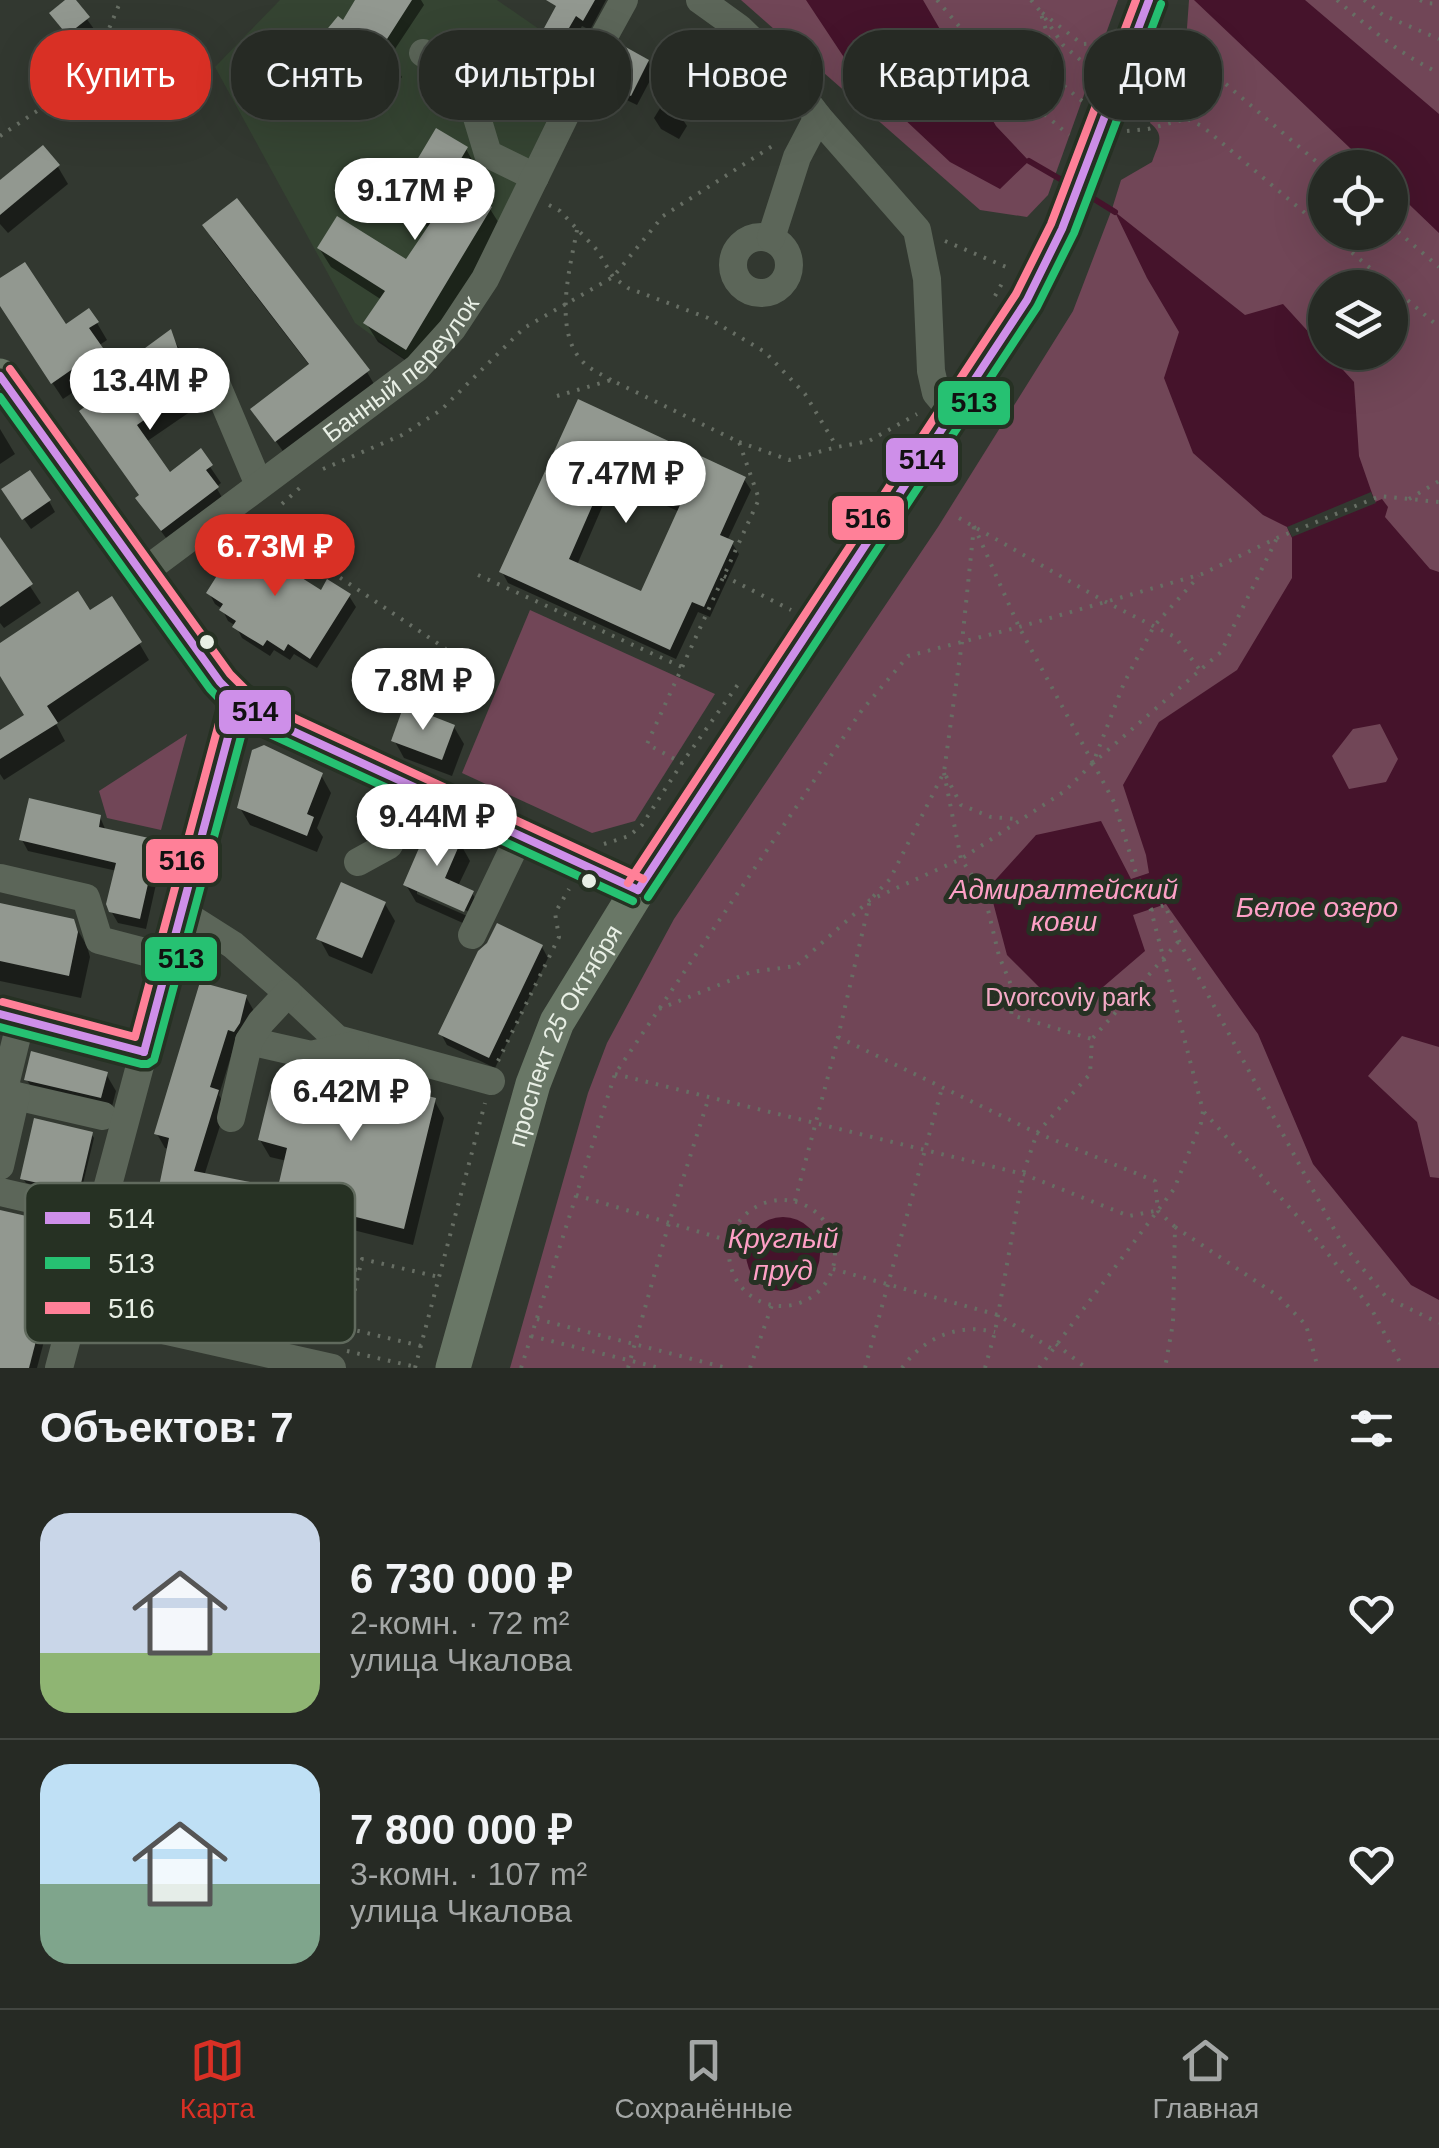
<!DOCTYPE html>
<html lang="ru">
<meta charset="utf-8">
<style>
body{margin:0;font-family:Arial,sans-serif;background:#323631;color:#f1f3f6;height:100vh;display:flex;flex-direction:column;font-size:38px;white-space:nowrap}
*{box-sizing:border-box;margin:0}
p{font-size:32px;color:#a4a7a6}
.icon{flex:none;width:55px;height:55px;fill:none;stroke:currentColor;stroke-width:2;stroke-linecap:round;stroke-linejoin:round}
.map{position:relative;height:1368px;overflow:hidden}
.details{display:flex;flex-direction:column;background:#262a24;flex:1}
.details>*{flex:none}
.guide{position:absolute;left:30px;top:30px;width:1380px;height:90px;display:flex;gap:20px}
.fabs{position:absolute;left:1308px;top:150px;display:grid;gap:20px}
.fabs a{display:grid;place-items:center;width:100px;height:100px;border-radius:50%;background:#262a24;box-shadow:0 10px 40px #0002,0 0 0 2px #424641;font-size:50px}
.price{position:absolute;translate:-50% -85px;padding:0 22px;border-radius:35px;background:#fff;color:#222;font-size:32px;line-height:65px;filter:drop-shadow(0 2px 5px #0008)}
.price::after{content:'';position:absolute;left:50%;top:60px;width:30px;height:22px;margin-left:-15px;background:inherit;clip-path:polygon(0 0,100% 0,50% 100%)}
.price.on{background:#d93025;color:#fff}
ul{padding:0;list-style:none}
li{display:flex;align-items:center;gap:30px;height:250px;padding:0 40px}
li+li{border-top:2px solid #424641}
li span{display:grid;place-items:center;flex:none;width:280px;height:200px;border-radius:30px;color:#555}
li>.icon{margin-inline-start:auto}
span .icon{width:120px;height:120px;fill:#fffc;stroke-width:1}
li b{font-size:42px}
h2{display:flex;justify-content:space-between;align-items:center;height:120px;padding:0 40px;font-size:42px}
.tag{padding:0 35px;border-radius:40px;background:#262a24;box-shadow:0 10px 40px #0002,0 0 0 2px #424641;font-size:35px;line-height:90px}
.tag.on{background:#d93025;color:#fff}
.dock{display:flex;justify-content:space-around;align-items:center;height:140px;border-top:2px solid #424641;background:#262a24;font-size:28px;color:#a4a7a6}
.dock a{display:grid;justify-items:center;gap:5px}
.dock .on{color:#d93025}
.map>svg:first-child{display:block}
.built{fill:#354432}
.green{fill:#714657;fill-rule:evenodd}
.water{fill:#45132b;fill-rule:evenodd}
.pier{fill:#323830}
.shadow{fill:#0007;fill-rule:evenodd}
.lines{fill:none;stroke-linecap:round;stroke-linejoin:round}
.stream{stroke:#45132b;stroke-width:6}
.building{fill:#929890;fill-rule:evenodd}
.path{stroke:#676e64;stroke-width:4;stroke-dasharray:2.5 8;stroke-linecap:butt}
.minor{stroke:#5c6659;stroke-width:28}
.major{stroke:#697766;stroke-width:35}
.bus-1-casing{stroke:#263123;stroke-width:15}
.bus-2-casing{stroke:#263123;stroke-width:15}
.bus-3-casing{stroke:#263123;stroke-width:15}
.bus-1{stroke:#ce8fe9;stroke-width:8}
.bus-2{stroke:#26c172;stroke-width:8}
.bus-3{stroke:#ff8098;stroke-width:8}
.bus-dot{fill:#e8efe5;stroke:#263123;stroke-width:4}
.labels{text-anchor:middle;stroke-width:10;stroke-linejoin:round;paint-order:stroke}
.street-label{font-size:25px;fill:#e8efe5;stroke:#263123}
.park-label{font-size:25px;fill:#f5aac7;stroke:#263123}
.water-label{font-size:28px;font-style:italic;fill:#fea0c6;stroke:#263123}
.key{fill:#263123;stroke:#606a5d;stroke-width:2.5}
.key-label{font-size:28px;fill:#e8efe5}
.line-badge{stroke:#263123;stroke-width:4}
.pale-badge-label{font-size:28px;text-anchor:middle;font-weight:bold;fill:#111}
</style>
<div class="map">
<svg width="1439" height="1368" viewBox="0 0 1439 1368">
<rect width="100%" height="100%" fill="#323830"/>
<path class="built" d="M280,0h217l81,56 -100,208 -61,104 -62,-45 -140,-256z"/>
<g class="green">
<path d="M741,0h377l-70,195 -21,22 -47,-7z"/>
<path d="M1189,0h250v1368h-929l78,-275 19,-50 67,-124 264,-392 135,-216 39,-102 9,-29 31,-18c6,-18 14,-26 -2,-39l7,-23 15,-3 12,-27zM1325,168h65v64h-65zM1325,288h65v64h-65z"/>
<path d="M530,610l185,84 -80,127 -43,12 -130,-60z"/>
<path d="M187,734l-26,96 -54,-12 -8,-27z"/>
</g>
<g class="water">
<path d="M806,0h117l73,126 33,35 -29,28 -50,-27 -97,-91z"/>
<path d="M1194,0h111l134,114v119l-49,-47v-18l-20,-1z"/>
<path d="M1115,212l130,103 38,-11 71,78 5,74 16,46 7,-3 6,8 -3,10 45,52 9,3v475l-37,-11 -34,40 49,46 13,55 9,1v122l-28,-15 -98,-121 -55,-130 -92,-130 -33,11 12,36 -63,54 -32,-7 -43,-43 -18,-68 47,-52 65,-14 30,58 18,-6 -3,-18 -23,-70 36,-63 78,-52 55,-92v-40l-5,-11 -24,-12 -70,-62 -29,-75 15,-46 -32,-54zM1380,724l18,35 -12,23 -37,7 -17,-33 21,-27z"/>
<circle cx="783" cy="1254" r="37"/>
</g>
<path class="pier" d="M1371,492l5,11 -84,34 -5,-10z"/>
<g class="shadow">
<path d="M69,0h4l21,29 -19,16 -17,-21z"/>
<path d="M358,0h63l3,5 -35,53 13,19 -11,14 -57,-46 -7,-12 17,-10z"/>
<path d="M562,0h44l-16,30 -8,-4 -13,24 -17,-9 -6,-11z"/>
<path d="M675,57l57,2 10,17 -18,26 -39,-27z"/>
<path d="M648,61l6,12 -17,32 -25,-12 -6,-11z"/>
<path d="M662,105l18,10 7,11 -8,13 -18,-10 -7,-11z"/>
<path d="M43,148l15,19 10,17 -60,49 -8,-9v-41z"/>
<path d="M466,149l11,20 -13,23 26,17 12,19 -85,140 -39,-26 -12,-19 16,-23 -51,-33 -12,-19 88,15 23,-35 -20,-12 -12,-19z"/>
<path d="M205,226l162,146 10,17 -90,68 -33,-47 56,-44 -95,-123z"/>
<path d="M0,281l65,46 32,-4 10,17 -9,6 13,21 -48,32 -63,-95z"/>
<path d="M170,333l10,17 20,55 -54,37 24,33 30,-23 21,31 -5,4 11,19 -55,40 -23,-31 -10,-17 2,-1 -49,-68z"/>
<path d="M579,403l165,76 7,11 -24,51 5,2 7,11 -29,63 -12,-5 -22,47 -168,-76 -6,-11zM613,482l67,30 -38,82 -65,-29z"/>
<path d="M0,429l15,25 -15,10z"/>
<path d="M11,501h38l6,11 -24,17z"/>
<path d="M3,545l38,58 -37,25 -4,-5v-76z"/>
<path d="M269,545l6,11 -3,5 50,32 27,3 7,11 -39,61 -23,-14 -4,6 -16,-10 -4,6 -28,-18 -6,-12 -8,-5 -6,-12 -7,-5 -6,-11z"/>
<path d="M90,614l49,29 10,17 -93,64 9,17 -61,39 -4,-6v-41l27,-17 -27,-44v-26z"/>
<path d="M454,727l10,17 -12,32 -48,-18 -10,-18z"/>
<path d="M321,775l10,18 -14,35 6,9 -6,15 -67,-27 -10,-17z"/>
<path d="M100,817l6,14 51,11 6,11 -17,76 -28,-6 -7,-12 6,-40 -89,-20 -6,-11z"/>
<path d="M460,843l10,18 -12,25 14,7 10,17 -8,18 -58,-26 -10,-17 14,-32 -5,-8zM417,888l59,27 -2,4 -57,-25z"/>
<path d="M385,904l10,17 -23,53 -43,-18 -10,-18z"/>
<path d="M0,906l73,16 14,24 3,11 -9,41 -81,-17z"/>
<path d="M489,945l53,2 6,11 -53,110 -48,-23 -6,-11z"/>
<path d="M246,997l8,14 -19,32 -16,52 7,12 -21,66v2l44,9 8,15 -14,67 -83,-17 -8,-14 17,-86 -4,-1 -8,-14z"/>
<path d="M106,1074l10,17 -6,23 -73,-17 -10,-17z"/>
<path d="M321,1098l113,2 10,18 -31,127 -64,-16 -7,-13 -52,-12 -10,-18 7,-25 -17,-4 -10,-17z"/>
<path d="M91,1134l3,4 -14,58 -54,-13 -3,-5z"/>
<path d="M0,1220l64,7 7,11 -34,130h-37z"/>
</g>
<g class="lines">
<g class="stream">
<path d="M1029,161l38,22"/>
<path d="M1086,194l29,18"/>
</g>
</g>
<g class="building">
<path d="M65,0h11l14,17 -23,18 -18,-22z"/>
<path d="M355,0h57l-32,50 17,13 -14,17 -59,-47 14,-17 5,4z"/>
<path d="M546,0h49l-12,21 -7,-5 -14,24 -19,-10 13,-24z"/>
<path d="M693,28l41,29 -21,30 -41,-30z"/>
<path d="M622,45l27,15 -18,36 -28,-14z"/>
<path d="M436,128l32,19 -19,32 43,28 -86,143 -43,-27 22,-32 -68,-43 20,-32 69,43 27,-40 -38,-22z"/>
<path d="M43,145l17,20 -60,50v-35z"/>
<path d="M237,198l133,172 -95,72 -25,-33 59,-45 -107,-139z"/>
<path d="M25,262l41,62 23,-16 10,14 -10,6 14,20 -52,36 -51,-78v-28z"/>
<path d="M171,329l20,58 -54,38 33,47 31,-24 12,17 -7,5 13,17 -58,44 -26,-33 4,-3 -60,-84 54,-39 -7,-10z"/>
<path d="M578,399l168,78 -26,58 14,6 -30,66 -12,-5 -22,48 -171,-78zM607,472l73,33 -39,86 -72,-32z"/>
<path d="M30,470l21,30 -29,20 -21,-31z"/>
<path d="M247,528l23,15 -6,11 57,36 6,-11 24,15 -41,65 -22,-15 -4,7 -17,-11 -4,6 -15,-9 -16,-10 4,-6 -17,-11 4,-6 -17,-11z"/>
<path d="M0,537l33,47 -33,23z"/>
<path d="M78,591l12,19 22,-14 30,46 -95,64 11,17 -58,36v-29l24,-15 -24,-39v-33z"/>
<path d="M404,705l51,20 -13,35 -51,-19z"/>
<path d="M264,745l59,28 -16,41 7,3 -7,19 -70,-28 15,-58z"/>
<path d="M29,798l72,17 -2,12 59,13 -18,79 -31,-7 -3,-8 10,-41 -97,-23z"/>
<path d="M422,824l39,17 -16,37 29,13 -10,21 -61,-27 16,-37 -7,-3z"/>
<path d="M341,882l45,20 -24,56 -46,-19z"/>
<path d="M0,903l74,16 4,13 -9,44 -69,-15z"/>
<path d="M497,923l46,22 -54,113 -51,-24 40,-83 9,-8z"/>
<path d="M200,982l47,13 -7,28 -6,9 -6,-2 -18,57 9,3 -25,81 56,11 -14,71 -87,-18 20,-97 -15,-4z"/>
<path d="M31,1051l77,21 -7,26 -77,-18z"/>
<path d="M325,1071l111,27 -32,131 -68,-17 3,-10 -61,-15 9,-39 -29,-8 14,-57 47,12z"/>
<path d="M34,1118l59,14 -14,60 -59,-13z"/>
<path d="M0,1210l66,15 -37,143h-29z"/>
</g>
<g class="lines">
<g class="path">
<path d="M937,0l69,82 63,53"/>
<path d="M1031,0l9,11"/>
<path d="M1337,0c32,28 64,55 102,73"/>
<path d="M1364,0l19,15 56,24"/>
<path d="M1420,0l6,3 13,1"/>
<path d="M1045,18l18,27 29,25"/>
<path d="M1186,50l139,119"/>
<path d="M1151,70c16,29 18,42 51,56l123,104"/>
<path d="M1082,101l-18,-15 -24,-75 42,33 21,-1"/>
<path d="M1127,131l21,-2 38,-10"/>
<path d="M0,136l37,-25 59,-51 25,-60"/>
<path d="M549,205l11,6 37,39 16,27 15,11 80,30 57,34 40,42 32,53"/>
<path d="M1390,225l49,42"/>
<path d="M577,230c-7,38 -25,102 7,133 7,7 19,12 27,17"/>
<path d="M1328,232l111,95"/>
<path d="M945,241l66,28"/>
<path d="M995,296l10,-18"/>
<path d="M557,396l54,-16 128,62 20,57 -112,245 35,19"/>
<path d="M739,442l50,18 48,-13 32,-6 48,-27"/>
<path d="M323,469l79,-34 39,-25 83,-82 89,-51 50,-61 114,-73"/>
<path d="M1409,499l30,-18"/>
<path d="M282,504l22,-20"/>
<path d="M959,518l145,83 71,36 25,33"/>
<path d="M253,519l193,130"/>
<path d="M974,526l45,101 74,136"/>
<path d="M478,575l204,92"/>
<path d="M724,576l67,34"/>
<path d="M944,773l17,86 23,34 15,63 15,36 -3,23 81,24"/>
<path d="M946,776l15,29 30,12 26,2"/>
<path d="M604,844l25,-8 13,-11 40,-62 57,-80"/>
<path d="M1151,910l14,-5 14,36 162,301 46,56 52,25"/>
<path d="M659,1009l92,-37 45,-6 74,-66 91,-41 104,-68 28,-28 31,-80 30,-57 45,-50"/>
<path d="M838,1037l199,96 118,48 3,30 17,16 -2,96 -8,45"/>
<path d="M498,1061l61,-124 -4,-24 14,-24"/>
<path d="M615,1074l408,100 106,42 26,-5"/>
<path d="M1204,1112l103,115 65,83 31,58"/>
<path d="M576,1195l154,46"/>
<circle cx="782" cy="1253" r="53"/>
<path d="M795,1201l40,-151 35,-150 20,-21 54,-107 18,-130 12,-116"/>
<path d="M1175,1227l103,69 28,29 12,43"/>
<path d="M270,1250l39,9"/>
<path d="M833,1269l165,46 54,34"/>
<path d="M301,1292l12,3 -3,11"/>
<path d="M349,1314l-39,-8 -2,8 -20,-4 5,-20 8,2 8,-33 48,11"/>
<path d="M537,1319l190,49"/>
<path d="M251,1325l18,-75 34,-57"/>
<path d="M289,1335l6,-24"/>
<path d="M531,1336l129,32"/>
<path d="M1056,1344l30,24"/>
<path d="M421,1346l-75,-18 16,-69 77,18"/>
<path d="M347,1351l69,16"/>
<path d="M415,1368l70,-265"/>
<path d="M521,1368l94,-294 247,-364 46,-54 111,-29 183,-53 75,-36 103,-42 59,6"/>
<path d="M628,1368l41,-145 40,-126"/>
<path d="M750,1368l22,-63"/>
<path d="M865,1368l77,-280"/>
<path d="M902,1368c22,-31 57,-45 93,-36"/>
<path d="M985,1368l10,-36 28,-158 14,-41 53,-59 2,-35 86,-97"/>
<path d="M1039,1368l135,-179 27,-66 2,-12 -52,-201 -15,-37 -22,-71 -21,-39 128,-111 56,-114"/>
</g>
<g class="minor">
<path d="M700,0l39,28 45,44 34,45 99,113 10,49 4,92 5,22 18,21"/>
<path d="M423,53l25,17 21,21 19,63 47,23"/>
<circle cx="761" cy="265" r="28"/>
<path d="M771,238l26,-81 21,-40"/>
<path d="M215,381l44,104"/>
<path id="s1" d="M141,574l276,-206 35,-39 33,-50 117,-239 22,-40"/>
<path d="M358,862l31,-17 24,-58"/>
<path d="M0,878l86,20 13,42 69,18"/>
<path d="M181,912l52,33 55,48 49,46 154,42"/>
<path d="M472,935l47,-98"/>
<path d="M0,1014l144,38"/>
<path d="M249,1041l62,14 44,-10"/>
<path d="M16,1096l87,20"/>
<path d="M231,1118l18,-77 12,-19 27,-29"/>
<path d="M0,1166l16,-70 -13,-3 18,-73"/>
<path d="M0,1192l100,23"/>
<path d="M74,1310l258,58"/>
<path d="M59,1368l179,-668"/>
</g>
<g class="major">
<path d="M0,376l220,306 18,18 26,18 303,141 71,31"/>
<path id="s2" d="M453,1368l80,-284 24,-62 81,-132 389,-590 35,-71 87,-229"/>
</g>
<defs>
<g id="bus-1">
<path d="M0,376l220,306 18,18 26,18 374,172"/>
<path d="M638,890l389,-590 35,-71 87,-229"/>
<path d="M0,1014l144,38"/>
<path d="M144,1052l94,-352"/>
</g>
<g id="bus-2">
<path d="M0,397l210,292 20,21 29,19 374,172"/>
<path d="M648,897l389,-590 37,-74 87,-229"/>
<path d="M0,1027l141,37h7l6,-4 96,-357"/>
</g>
<g id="bus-3">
<path d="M10,369l220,305 16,16 24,17 373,172"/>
<path d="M628,883l388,-589 35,-70 85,-224"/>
<path d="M3,1002l132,35 91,-340"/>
</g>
</defs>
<use href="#bus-1" class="bus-1-casing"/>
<use href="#bus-2" class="bus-2-casing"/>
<use href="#bus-3" class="bus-3-casing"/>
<use href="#bus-1" class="bus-1"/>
<use href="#bus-2" class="bus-2"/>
<use href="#bus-3" class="bus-3"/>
</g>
<g class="bus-dot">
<circle cx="207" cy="642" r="9"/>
<circle cx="589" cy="881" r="9"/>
</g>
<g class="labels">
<g class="street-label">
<text dy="9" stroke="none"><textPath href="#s1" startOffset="332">Банный переулок</textPath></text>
<text dy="9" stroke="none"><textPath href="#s2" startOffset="352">проспект 25 Октября</textPath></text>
</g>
<g class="park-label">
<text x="1068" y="1006">Dvorcoviy park</text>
</g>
<g class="water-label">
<text x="1064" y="899">Адмиралтейский<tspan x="1064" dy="32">ковш</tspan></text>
<text x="1317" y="917">Белое озеро</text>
<text x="783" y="1248">Круглый<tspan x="783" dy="32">пруд</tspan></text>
</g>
</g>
<rect x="25" y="1183" width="330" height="160" rx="15" class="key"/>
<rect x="45" y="1212" width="45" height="12" fill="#ce8fe9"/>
<rect x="45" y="1257" width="45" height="12" fill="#26c172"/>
<rect x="45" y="1302" width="45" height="12" fill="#ff8098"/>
<g class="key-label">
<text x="108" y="1228">514</text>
<text x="108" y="1273">513</text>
<text x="108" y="1318">516</text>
</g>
<g class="line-badge">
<rect x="936" y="379" width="76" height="48" rx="10" fill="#26c172"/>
<rect x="884" y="436" width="76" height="48" rx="10" fill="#ce8fe9"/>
<rect x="830" y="494" width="76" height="48" rx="10" fill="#ff8098"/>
<rect x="217" y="688" width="76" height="48" rx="10" fill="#ce8fe9"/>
<rect x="144" y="837" width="76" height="48" rx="10" fill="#ff8098"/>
<rect x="143" y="935" width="76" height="48" rx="10" fill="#26c172"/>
</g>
<g class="pale-badge-label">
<text x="974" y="412">513</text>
<text x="922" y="469">514</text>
<text x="868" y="528">516</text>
<text x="255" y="721">514</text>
<text x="182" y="870">516</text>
<text x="181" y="968">513</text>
</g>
</svg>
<div class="fabs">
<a><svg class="icon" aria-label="locate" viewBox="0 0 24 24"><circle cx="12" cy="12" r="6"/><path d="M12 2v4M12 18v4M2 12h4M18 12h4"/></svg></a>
<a><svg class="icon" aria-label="layers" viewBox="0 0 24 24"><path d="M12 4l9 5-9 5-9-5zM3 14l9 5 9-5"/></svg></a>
</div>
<b class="price" style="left:415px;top:243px">9.17M ₽</b>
<b class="price" style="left:150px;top:433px">13.4M ₽</b>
<b class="price" style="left:626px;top:526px">7.47M ₽</b>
<b class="price on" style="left:275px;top:599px">6.73M ₽</b>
<b class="price" style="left:423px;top:733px">7.8M ₽</b>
<b class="price" style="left:437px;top:869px">9.44M ₽</b>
<b class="price" style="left:351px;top:1144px">6.42M ₽</b>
<div class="guide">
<a class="tag on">Купить</a>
<a class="tag">Снять</a>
<a class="tag">Фильтры</a>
<a class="tag">Новое</a>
<a class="tag">Квартира</a>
<a class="tag">Дом</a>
</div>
</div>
<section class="details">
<h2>Объектов: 7<svg class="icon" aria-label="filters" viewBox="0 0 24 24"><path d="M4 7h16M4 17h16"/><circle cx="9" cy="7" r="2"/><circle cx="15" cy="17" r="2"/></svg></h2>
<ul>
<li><span style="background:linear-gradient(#c9d6e8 70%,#8fb573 0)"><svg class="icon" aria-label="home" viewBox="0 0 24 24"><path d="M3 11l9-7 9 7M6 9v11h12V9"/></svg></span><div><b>6 730 000 ₽</b><p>2-комн. · 72 m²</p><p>улица Чкалова</p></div><svg class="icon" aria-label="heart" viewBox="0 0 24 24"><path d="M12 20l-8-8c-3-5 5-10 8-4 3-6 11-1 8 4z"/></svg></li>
<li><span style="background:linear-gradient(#bfe0f5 60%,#7fa58c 0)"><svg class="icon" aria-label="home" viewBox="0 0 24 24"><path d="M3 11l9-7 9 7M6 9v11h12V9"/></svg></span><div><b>7 800 000 ₽</b><p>3-комн. · 107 m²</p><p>улица Чкалова</p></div><svg class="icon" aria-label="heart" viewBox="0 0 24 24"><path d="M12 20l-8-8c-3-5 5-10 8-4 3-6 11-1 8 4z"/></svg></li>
</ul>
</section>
<nav class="dock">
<a class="on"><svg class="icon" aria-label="map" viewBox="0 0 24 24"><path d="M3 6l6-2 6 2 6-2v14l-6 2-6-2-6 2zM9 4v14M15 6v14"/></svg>Карта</a>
<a><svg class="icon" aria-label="saved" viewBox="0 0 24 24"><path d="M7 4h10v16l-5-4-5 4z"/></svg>Сохранённые</a>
<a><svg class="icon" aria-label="home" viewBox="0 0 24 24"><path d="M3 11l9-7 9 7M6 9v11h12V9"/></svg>Главная</a>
</nav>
